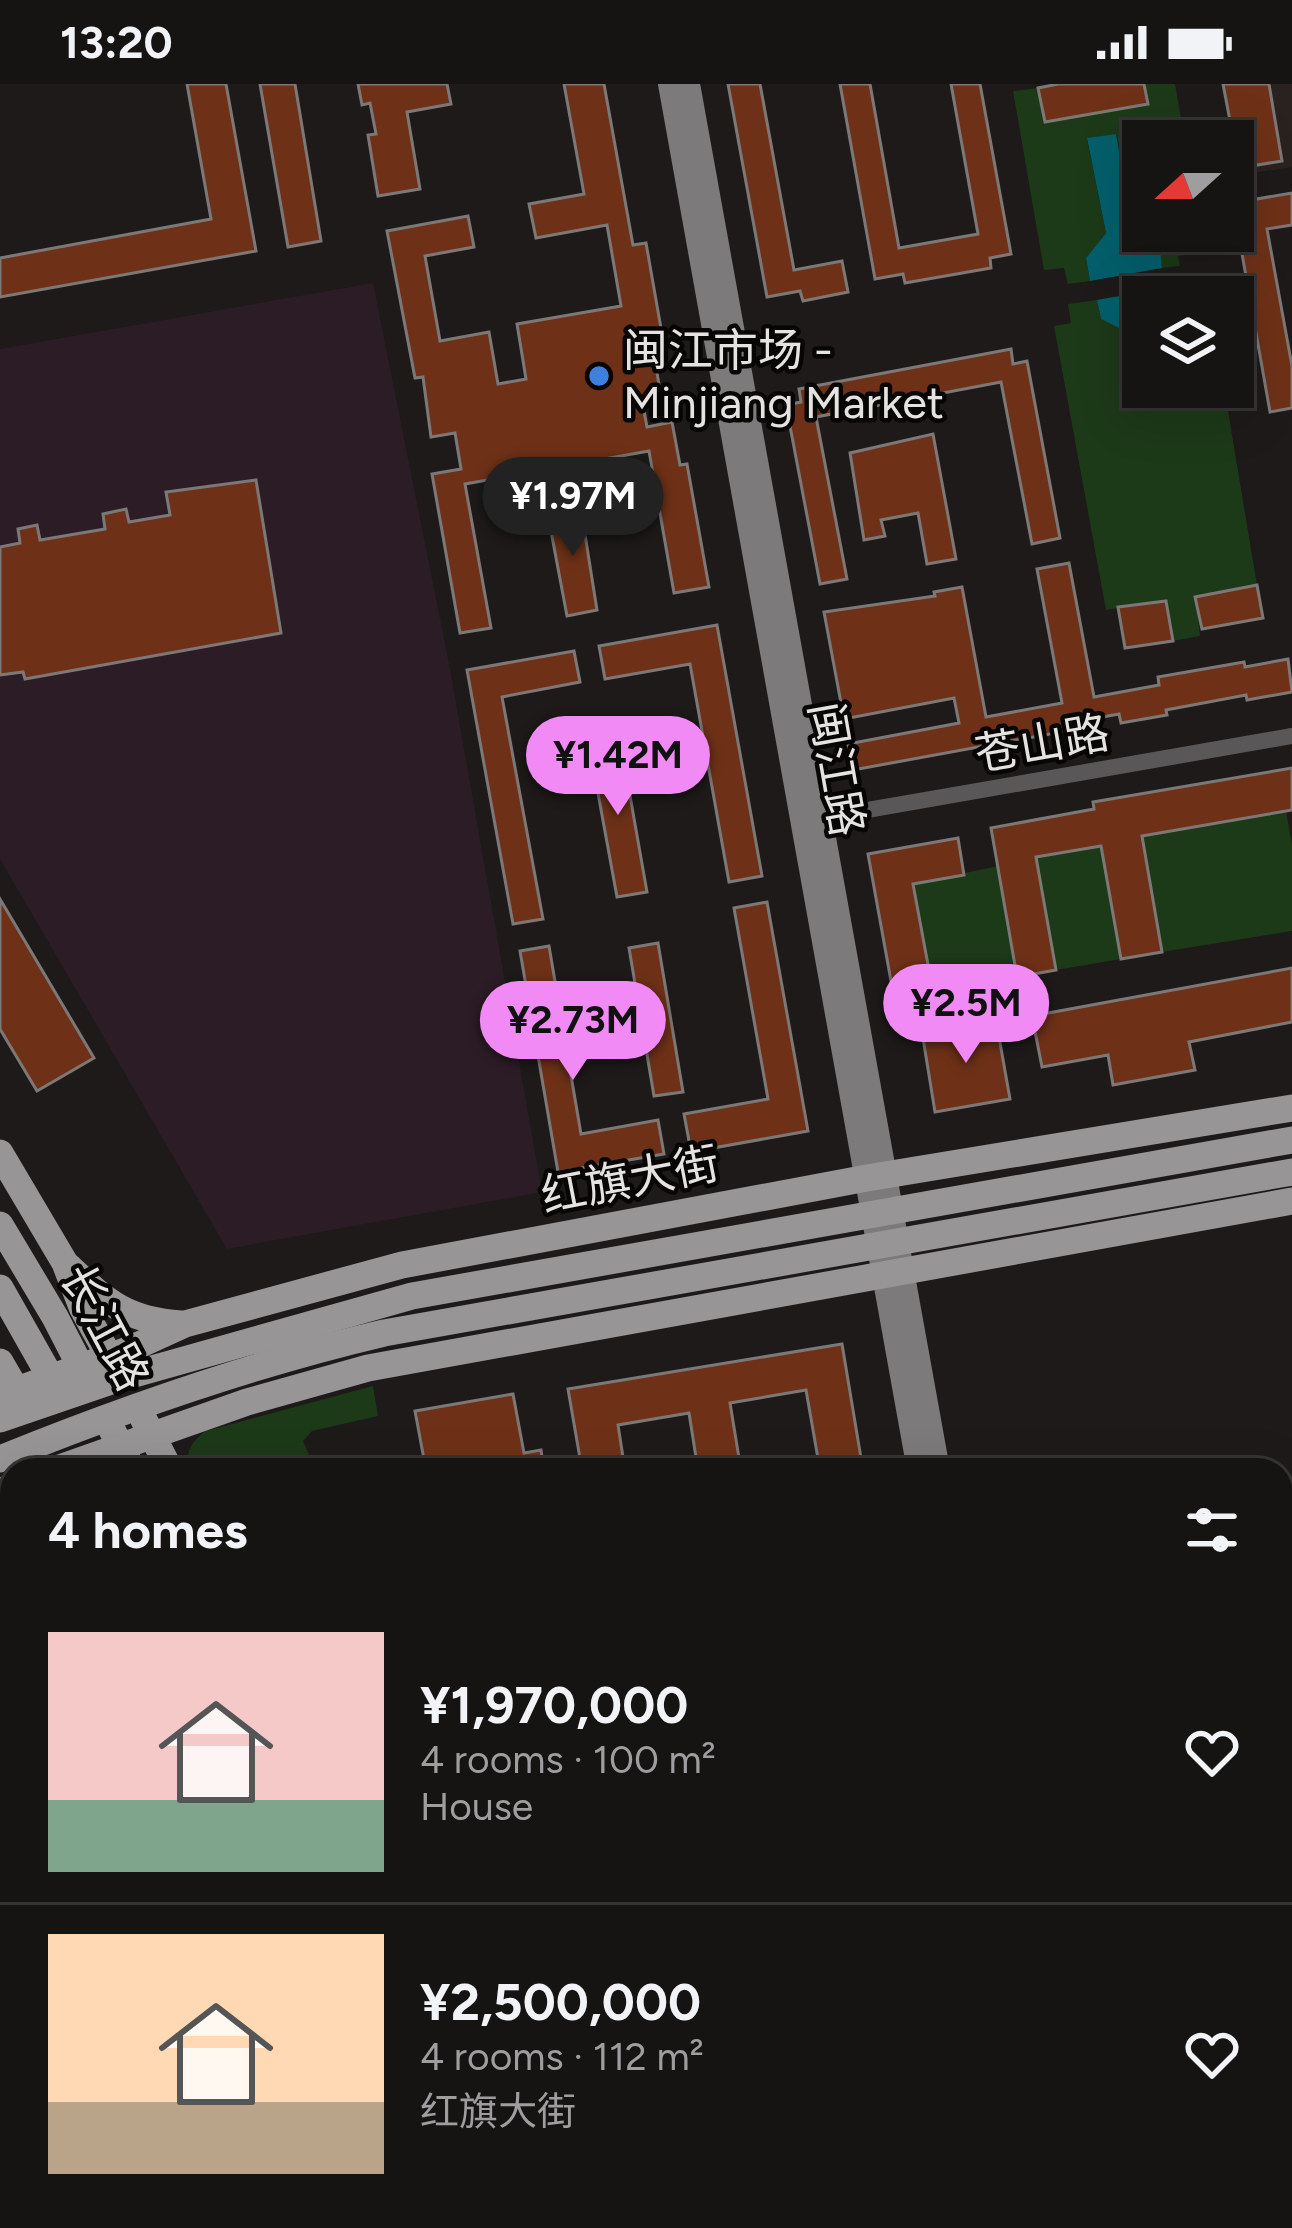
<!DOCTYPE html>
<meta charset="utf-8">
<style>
body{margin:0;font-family:Figtree,"Noto Sans SC",sans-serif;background:#232121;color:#f1f3f6;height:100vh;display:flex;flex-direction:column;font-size:45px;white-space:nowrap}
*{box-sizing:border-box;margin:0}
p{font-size:39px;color:#9e9ea0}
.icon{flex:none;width:66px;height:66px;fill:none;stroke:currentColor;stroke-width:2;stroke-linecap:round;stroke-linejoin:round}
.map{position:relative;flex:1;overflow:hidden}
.details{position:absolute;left:0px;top:1374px;width:1293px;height:771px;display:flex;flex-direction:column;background:#161413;border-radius:36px 36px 0 0;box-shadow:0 12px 48px #0002,0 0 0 3px #353333}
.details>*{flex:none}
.needle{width:78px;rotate:249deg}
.buttons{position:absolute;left:1122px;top:36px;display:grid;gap:24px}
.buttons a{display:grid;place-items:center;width:132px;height:132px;border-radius:0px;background:#161413;box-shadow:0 12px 48px #0002,0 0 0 3px #353333;font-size:60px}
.price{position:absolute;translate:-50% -102px;padding:0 27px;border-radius:42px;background:#f18af5;color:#111;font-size:39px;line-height:78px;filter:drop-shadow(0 3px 6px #0008)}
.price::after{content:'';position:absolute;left:50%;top:72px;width:36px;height:27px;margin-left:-18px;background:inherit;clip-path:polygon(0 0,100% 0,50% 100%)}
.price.selected{background:#222;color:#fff}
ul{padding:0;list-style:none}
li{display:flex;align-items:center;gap:36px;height:300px;padding:0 48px}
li+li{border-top:3px solid #353333}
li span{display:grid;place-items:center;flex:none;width:336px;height:240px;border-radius:0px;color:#555}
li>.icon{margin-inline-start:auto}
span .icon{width:144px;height:144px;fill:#fffc;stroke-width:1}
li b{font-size:51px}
h2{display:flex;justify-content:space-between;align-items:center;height:144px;padding:0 48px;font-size:51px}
.status{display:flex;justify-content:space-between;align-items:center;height:84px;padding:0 60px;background:#161413;direction:ltr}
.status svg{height:33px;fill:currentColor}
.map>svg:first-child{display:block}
.commercial{fill:#2c1c26}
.built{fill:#2a221e}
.green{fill:#1c3918}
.water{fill:#035f6b}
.building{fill:#6e3117;stroke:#7c7877;stroke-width:3}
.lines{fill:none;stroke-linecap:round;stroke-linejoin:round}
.street{stroke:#595758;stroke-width:16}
.secondary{stroke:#7d7a7b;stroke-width:24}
.primary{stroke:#989596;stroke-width:27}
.shop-dot{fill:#3f7fe0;stroke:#070605;stroke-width:4.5}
.labels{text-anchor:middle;stroke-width:9;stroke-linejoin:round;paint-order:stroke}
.poi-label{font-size:45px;fill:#e5e3e2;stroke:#070605;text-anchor:start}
.street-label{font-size:45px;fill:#e5e3e2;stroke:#070605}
</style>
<div class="status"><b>13:20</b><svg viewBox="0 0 49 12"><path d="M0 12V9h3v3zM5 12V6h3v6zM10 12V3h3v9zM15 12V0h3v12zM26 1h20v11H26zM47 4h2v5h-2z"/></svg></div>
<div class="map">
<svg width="1292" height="2144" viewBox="0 0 1292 2144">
<rect width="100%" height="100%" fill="#1d1a19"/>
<path class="commercial" d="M373,199l77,386 92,523 -315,57 -227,-390v-510z"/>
<path class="built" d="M1223,0h69v83l-52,8z"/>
<g class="green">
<path d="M1144,0h31l10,57h-42v90h57l4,22 -26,3 2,10 -18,2 -3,-20 -26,-21 -16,-92 -30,4 19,94 -20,25 4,23 -22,3 -4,-16 -20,2 -31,-179 25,-3 8,34 101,-18z"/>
<path d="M1097,216l4,19 24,12 18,-4v60h81l33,198 -61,12 4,39 -27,5 -8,-40 -59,9 -52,-284 17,-3 -3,-19z"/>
<path d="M1286,727l6,34v86l-130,21 -20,-116z"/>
<path d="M1101,762l20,113 -65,11 -20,-113z"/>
<path d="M998,782l19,111 -83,20 -21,-113z"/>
<path d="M373,1302l5,30 -66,15 -9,10 13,29h-126c-6,-17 2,-30 16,-39z"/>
<path d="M12,1425v168l-12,-22v-144z"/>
</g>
<g class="water">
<path d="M1116,50l17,93 27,22 2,19 -72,13 -4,-23 20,-25 -19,-95z"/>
<path d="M1159,205l2,8h-18v30l-18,4 -24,-12 -4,-19z"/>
</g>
<g class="building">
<path d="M187,0h39l30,167 -256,46v-39l211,-39z"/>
<path d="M260,0h35l26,157 -33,6z"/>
<path d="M358,0h89l4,20 -44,8 13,77 -42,7 -10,-61 8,-1 -6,-31 -8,2z"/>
<path d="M564,0h40l29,161 13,-2 16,91 -11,2 10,61 -19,3 5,27 25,-5 8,43 7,-1 22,123 -35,6 -25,-142 -184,33 26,144 -31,5 -28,-159 29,-5 -6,-36 -24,4 -8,-60 -8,1 -28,-147 81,-15 6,31 -49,9 15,85 49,-9 9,52 28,-5 -9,-55 104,-18 -14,-81 -71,13 -7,-34 55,-10z"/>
<path d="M728,0h32l34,186 48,-9 6,31 -45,9 -3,-10 -33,6z"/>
<path d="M840,0h30l29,164 79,-14 -27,-150h29l31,170 -21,4 1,10 -86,15 -2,-9 -28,5z"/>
<path d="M1058,0h86l4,20 -103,18 -7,-34z"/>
<path d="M1223,0h46l13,77 -43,7z"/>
<path d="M1292,109v32l-25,4 25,137v42l-22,4 -37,-209z"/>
<path d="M1011,265l2,15 14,-3 33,177 -28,6 -31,-162 -185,35 31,162 -27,5 -34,-179 15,-3 -2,-13z"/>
<path d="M933,350l23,125 -29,5 -9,-51 -37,7 4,16 -21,4 -14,-87z"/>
<path d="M256,396l25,153 -256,46 -2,-7 -23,3v-128l20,-4 -2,-14 19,-4 3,15 65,-11 -2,-15 23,-5 3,13 41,-7 -4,-23z"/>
<path d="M580,419l17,107 -30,6 -20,-106z"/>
<path d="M1069,479l25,134 65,-12 -1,-8 86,-15 1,5 43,-8 4,33 -45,8 -1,-5 -80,15 1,5 -46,8 -2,-9 -44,8 2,7 -224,41 -5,-26 111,-21 -5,-25 -110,21 -20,-107 111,-16 -1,-4 28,-5 24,130 76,-14 -25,-134z"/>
<path d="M1257,501l6,33 -61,11 -7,-32z"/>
<path d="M1166,517l7,40 -48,7 -7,-41z"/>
<path d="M717,541l45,251 -33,6 -39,-218 -85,15 -6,-33z"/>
<path d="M574,567l6,31 -78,15 41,222 -30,5 -46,-254z"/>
<path d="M620,655l27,153 -30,5 -28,-153z"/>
<path d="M1292,684v42l-150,26 20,116 -41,7 -20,-113 -65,11 20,113 -39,7 -26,-149 103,-19 -1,-7z"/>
<path d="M958,754l6,37 -51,9 21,113 -39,6 -27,-149z"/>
<path d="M0,815l94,159 -57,33 -37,-62z"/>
<path d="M767,818l41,229 -117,21 -7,-38 84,-15 -34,-191z"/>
<path d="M658,859l25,149 -29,4 -25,-148z"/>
<path d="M549,862l32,188 77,-14 6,34 -106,18 -38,-221z"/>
<path d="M1292,884v54l-103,20 6,28 -82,15 -5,-30 -66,12 -10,-51z"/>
<path d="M996,936l14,79 -75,13 -13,-80z"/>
<path d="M842,1260l21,126h-43l-14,-80 -76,13 11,67h-43l-9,-57 -71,12 7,45h-43l-14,-81z"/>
<path d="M513,1310l11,59 17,-3 3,20h-118l-11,-59z"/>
</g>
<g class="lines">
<g class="street">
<path d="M810,736l482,-84"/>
<path d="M0,1610l12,23"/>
<path d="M1281,2039l11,-1"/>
<path d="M688,2133l6,11"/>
<path d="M772,2133l4,11"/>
<path d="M0,2141l2,3"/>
<path d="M884,2144l19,-11"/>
</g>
<g class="secondary">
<path d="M670,0l249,1386"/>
<path d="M688,0l250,1386"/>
<path d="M1281,1728l11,-2"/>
<path d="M0,1891l12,19"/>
<path d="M146,2133l7,11"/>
<path d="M1049,2133l2,11"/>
<path d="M1070,2133l2,11"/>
<path d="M343,2144l20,-11"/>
</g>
<g class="primary">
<path d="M0,1069l65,110 17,44 35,64"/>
<path d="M0,1141l55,92 34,66"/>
<path d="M69,1183c39,36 57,53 112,57"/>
<path d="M0,1204l60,106"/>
<path d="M0,1278l25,43"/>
<path d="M0,1312l128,-46 57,-26 217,-59 465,-87 425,-70"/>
<path d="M0,1335l120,-41 292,-82 880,-156"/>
<path d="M144,1336l26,50"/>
<path d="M111,1344l22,42"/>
<path d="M0,1375c126,-51 252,-95 384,-126l908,-161"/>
<path d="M54,1386l193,-68 121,-34 924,-167"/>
<path d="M0,1408l12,-5"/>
<path d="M448,2133l6,11"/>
<path d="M487,2133l6,11"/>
<path d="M516,2133l5,11"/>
<path d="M561,2133l6,11"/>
</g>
</g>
<circle class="shop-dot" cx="599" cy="292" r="12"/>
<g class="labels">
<g class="poi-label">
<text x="623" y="282">闽江市场 -<tspan x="623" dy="52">Minjiang Market</tspan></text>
</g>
<g class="street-label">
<text transform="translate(1042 659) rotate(-10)" y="16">苍山路</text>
<text transform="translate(837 685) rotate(80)" y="16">闽江路</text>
<text transform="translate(630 1095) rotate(-11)" y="16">红旗大街</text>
<text transform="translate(105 1243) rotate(62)" y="16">长江路</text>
</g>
</g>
</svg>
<div class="buttons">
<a><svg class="needle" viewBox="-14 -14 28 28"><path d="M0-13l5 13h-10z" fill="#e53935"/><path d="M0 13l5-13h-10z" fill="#9e9ea0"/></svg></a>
<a><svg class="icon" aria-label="layers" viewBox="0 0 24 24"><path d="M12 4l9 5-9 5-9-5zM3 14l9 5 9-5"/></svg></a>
</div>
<b class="price selected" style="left:573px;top:475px">¥1.97M</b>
<b class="price" style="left:618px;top:734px">¥1.42M</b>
<b class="price" style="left:966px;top:982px">¥2.5M</b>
<b class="price" style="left:573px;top:999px">¥2.73M</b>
<section class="details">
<h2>4 homes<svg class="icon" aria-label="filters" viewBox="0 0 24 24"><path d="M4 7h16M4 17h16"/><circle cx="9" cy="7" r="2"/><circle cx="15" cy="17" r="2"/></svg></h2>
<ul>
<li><span style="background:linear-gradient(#f6c9c9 70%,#7fa58c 0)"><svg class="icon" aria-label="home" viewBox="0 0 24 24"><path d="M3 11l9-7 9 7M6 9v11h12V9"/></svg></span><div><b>¥1,970,000</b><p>4 rooms · 100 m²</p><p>House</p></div><svg class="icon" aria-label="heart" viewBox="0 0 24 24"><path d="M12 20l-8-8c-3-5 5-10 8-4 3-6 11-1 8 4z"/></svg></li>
<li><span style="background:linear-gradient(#ffd9b3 70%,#b9a48a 0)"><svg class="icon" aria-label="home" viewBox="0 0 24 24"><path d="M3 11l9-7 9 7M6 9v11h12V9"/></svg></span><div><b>¥2,500,000</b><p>4 rooms · 112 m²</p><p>红旗大街</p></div><svg class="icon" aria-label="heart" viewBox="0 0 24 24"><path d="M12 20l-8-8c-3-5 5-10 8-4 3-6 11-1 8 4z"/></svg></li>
</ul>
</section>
</div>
